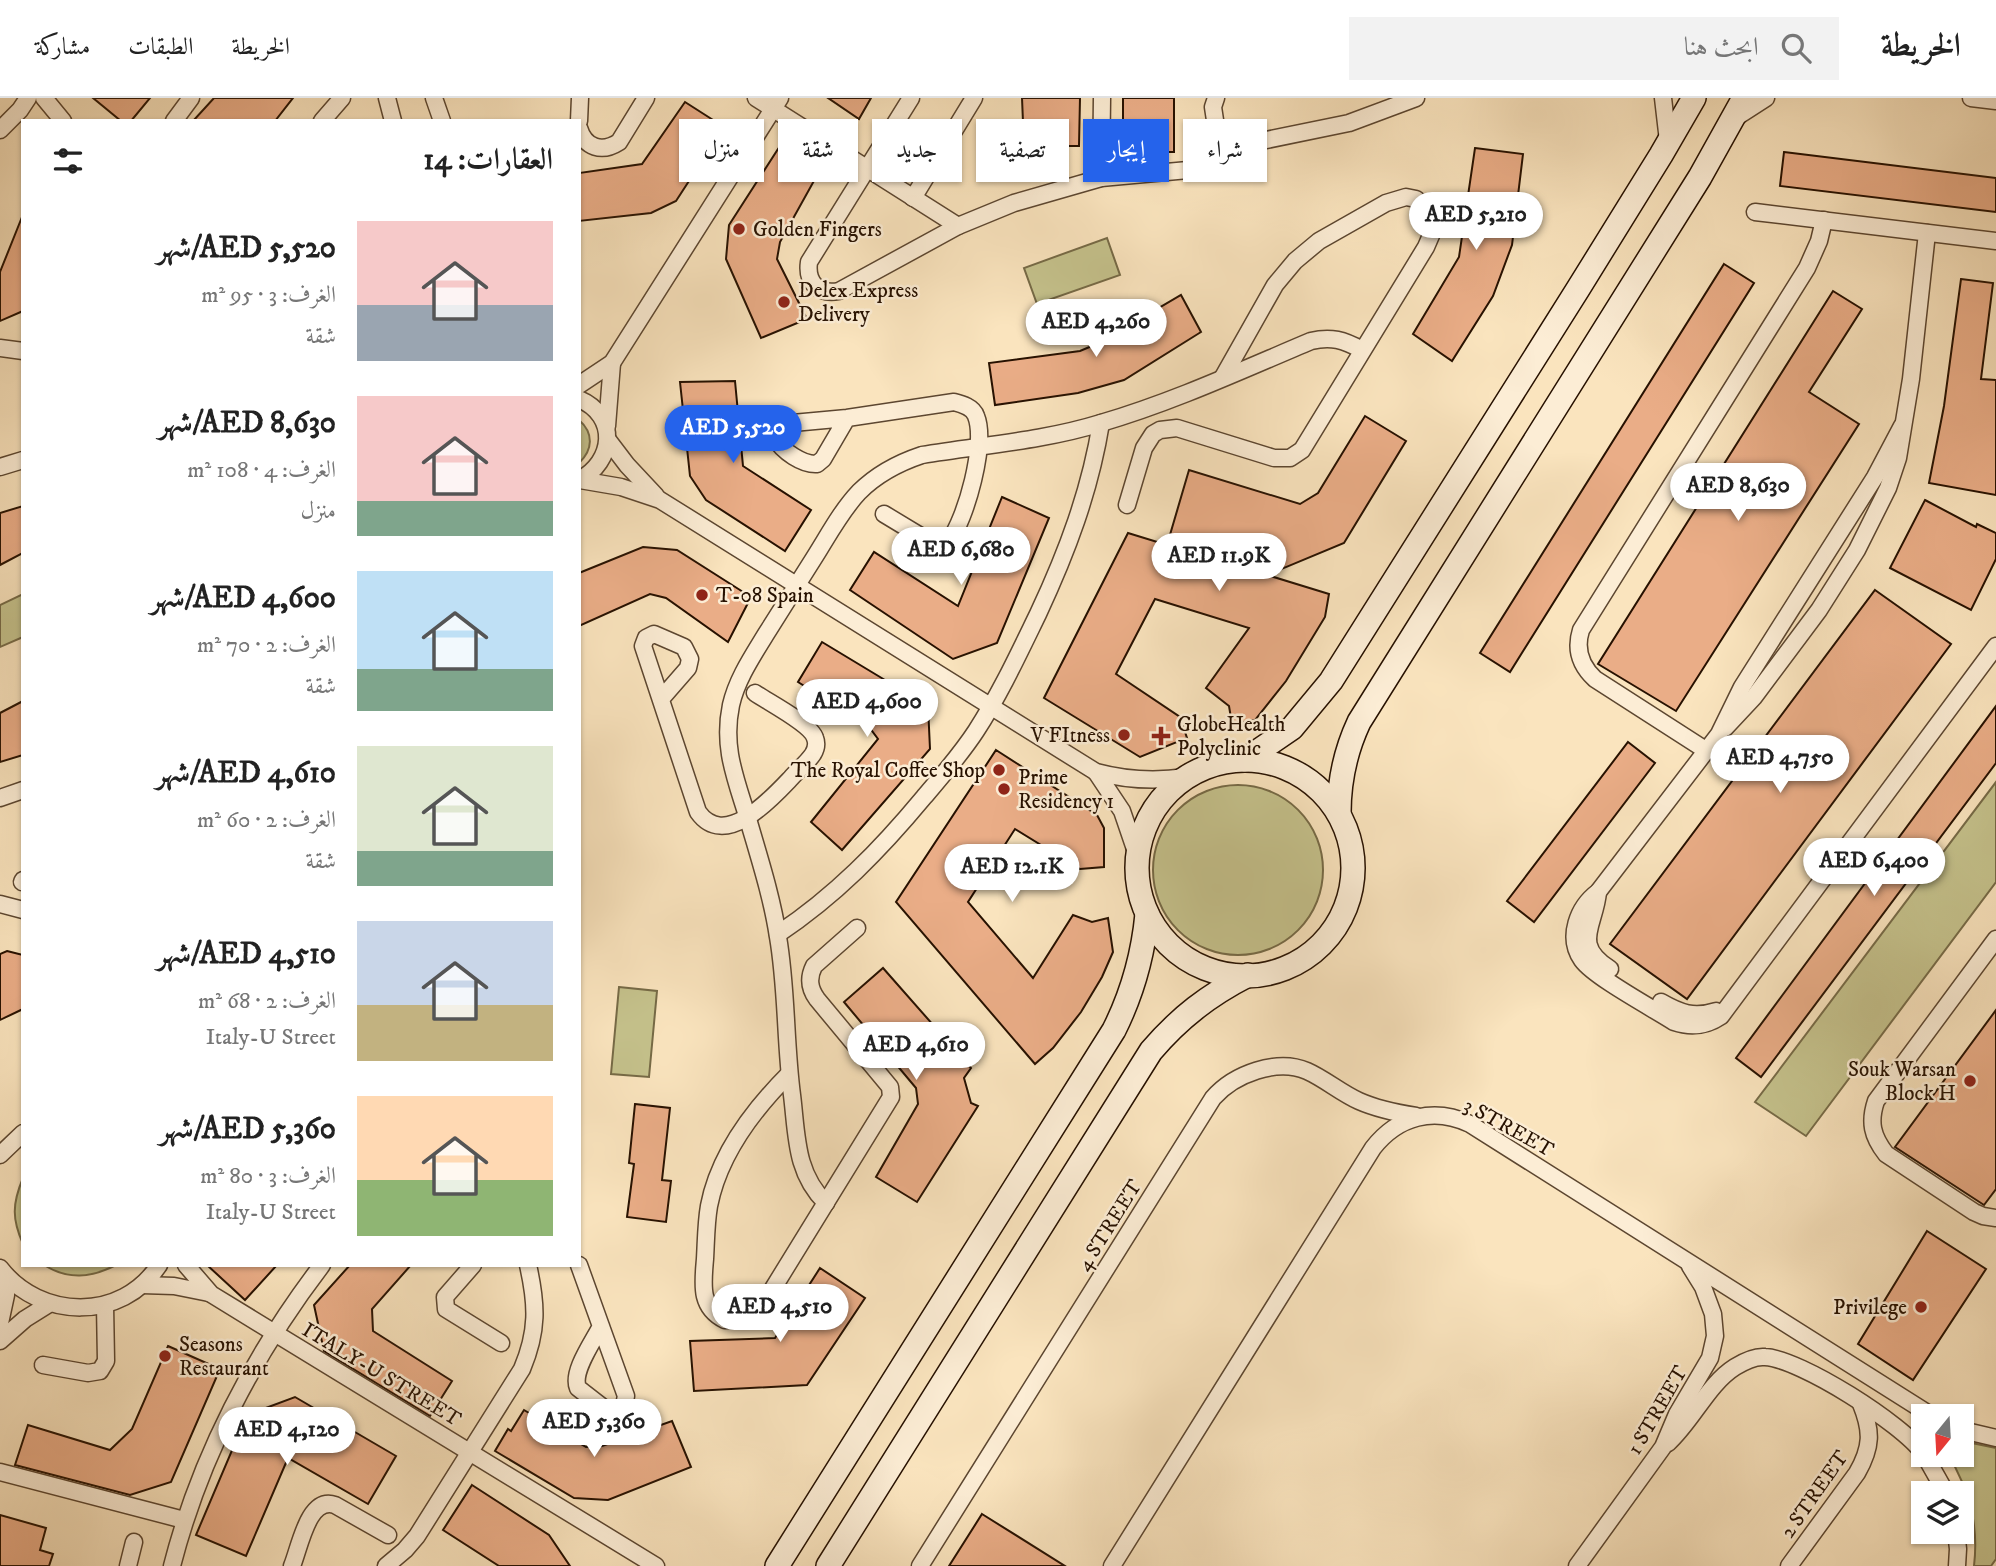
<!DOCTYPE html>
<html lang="ar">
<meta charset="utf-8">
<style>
body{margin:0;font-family:"IM FELL DW Pica",Amiri,serif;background:#f2f2f2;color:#222;direction:rtl;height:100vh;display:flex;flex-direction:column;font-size:26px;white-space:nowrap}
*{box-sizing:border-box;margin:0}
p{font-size:23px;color:#767676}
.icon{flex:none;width:38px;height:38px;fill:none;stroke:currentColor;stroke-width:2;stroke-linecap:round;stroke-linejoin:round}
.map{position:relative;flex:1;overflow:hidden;direction:ltr}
.panel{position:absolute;left:21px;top:21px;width:560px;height:1148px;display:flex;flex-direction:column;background:#fff;border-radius:0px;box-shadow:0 2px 5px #0004;direction:rtl}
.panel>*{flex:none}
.top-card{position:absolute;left:602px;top:21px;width:665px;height:63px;direction:rtl;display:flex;gap:14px}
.needle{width:46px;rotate:198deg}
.tools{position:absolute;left:1911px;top:1306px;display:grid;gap:14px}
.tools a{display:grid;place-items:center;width:63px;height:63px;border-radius:0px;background:#fff;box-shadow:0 2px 5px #0004;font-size:35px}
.price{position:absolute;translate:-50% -60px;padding:0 16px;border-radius:24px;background:#fff;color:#222;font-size:23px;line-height:46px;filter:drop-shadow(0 2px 4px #0008)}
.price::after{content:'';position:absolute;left:50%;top:42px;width:21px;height:16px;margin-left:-10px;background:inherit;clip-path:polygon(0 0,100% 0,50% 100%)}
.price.active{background:#2563eb;color:#fff}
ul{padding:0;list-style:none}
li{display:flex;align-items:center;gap:21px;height:175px;padding:0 28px}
li span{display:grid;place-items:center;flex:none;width:196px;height:140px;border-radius:0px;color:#555}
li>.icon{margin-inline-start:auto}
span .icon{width:84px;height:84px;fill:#fffc;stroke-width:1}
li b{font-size:30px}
h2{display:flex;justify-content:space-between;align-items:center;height:84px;padding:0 28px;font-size:30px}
.tag{padding:0 24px;border-radius:0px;background:#fff;box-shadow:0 2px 5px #0004;font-size:24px;line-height:63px}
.tag.active{background:#2563eb;color:#fff}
header{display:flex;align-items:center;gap:42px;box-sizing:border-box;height:98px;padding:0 35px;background:#fff;border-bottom:2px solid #e0e0e0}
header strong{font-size:33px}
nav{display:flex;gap:38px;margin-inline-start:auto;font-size:24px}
.search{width:490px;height:63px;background:#f2f2f2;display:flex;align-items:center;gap:18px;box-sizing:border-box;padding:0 24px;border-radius:0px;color:#767676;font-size:26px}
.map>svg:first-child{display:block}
.green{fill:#c5c28c;stroke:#766a46;stroke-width:2}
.building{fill:#eaad87;stroke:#271100;stroke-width:2}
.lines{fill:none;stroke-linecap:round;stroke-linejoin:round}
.street-casing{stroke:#5c4630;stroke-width:19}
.secondary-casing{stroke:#271100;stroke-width:26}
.street{stroke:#fcedd5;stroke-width:16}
.secondary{stroke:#fcedd5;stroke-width:23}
.poi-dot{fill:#8f2418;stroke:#fcedd5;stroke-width:2.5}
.labels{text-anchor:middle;stroke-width:5;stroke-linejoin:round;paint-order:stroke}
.poi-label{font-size:21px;fill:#271100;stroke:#fcedd5;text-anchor:start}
.street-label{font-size:21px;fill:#271100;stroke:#fcedd5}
</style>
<header>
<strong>الخريطة</strong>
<div class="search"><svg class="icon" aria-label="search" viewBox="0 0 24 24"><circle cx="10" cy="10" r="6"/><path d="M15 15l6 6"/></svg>ابحث هنا</div>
<nav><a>الخريطة</a><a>الطبقات</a><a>مشاركة</a></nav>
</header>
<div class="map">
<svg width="1996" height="1468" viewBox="0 0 1996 1468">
<rect width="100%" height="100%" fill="#fae4be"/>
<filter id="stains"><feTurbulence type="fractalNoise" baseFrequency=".00286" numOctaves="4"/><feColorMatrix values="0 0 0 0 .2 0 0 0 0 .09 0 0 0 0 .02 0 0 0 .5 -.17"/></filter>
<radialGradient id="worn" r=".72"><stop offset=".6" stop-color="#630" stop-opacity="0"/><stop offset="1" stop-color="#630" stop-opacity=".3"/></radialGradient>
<g class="green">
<path d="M1107,140l13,37 -83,29 -13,-36z"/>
<path d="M579,322c15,13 14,30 0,43z"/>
<path d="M23,496v43l-23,10v-42z"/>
<path d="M1996,684v100l-190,254 -51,-34z"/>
<circle cx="1238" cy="772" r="85"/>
<path d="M619,889l38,4 -8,86 -38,-3z"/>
<path d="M23,1080v66c-11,-25 -11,-40 0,-66z"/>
<path d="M44,1167h72c-25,13 -48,15 -72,0z"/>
<path d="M1962,1343l34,7v111l-5,7h-17c5,-42 -5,-76 -26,-112h14z"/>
</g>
<g class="building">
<path d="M93,0h57l-19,23h-10z"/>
<path d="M214,0h79l-18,23h-82z"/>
<path d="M828,0h43l-12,21z"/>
<path d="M1022,0h58l-1,48h-55z"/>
<rect x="1123" y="0" width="51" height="54"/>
<path d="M685,4l39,25 -48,74 -25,12 -72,8v-48l63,-9z"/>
<path d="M1475,50l48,6 -11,91 -19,51 -41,65 -39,-27 46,-77z"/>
<path d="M778,51l37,30 -35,63 -3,17 30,60 -46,19 -35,-79 3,-34z"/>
<path d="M1784,54l212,26v34l-216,-26z"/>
<path d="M22,119l1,94 -23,10v-49z"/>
<path d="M1724,166l30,19 -244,389 -30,-19z"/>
<path d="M1961,181l32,4 -12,96 15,1v115l-67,-12 15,-77z"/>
<path d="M1833,193l29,18 -53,83 50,32 -183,287 -78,-47z"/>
<path d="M1181,197l20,37 -77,48 -46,13 -83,12 -6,-42 91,-12 19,-8z"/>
<path d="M735,283l8,85 68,44 -26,41 -79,-51 -16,-24 -10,-94z"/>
<path d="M1365,318l41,25 -62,102 -77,32 62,19 -4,23 -39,64 -31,39 -23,4 -3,-18 -23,-18 43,-60 -94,-29 -39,75 64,43 7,21 -47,19 -96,-59 84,-165 39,12 22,-75 111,34 18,-11z"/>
<path d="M1002,399l47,21 -52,125 -44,16 -103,-69 24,-38 84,54z"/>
<path d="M1925,402l51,27 1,-3 19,9v26l-25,51 -81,-42z"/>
<path d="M23,408v47l-23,12v-52z"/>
<path d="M643,449l34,3 74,47 -23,45 -62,-44 -16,-4 -71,32v-53z"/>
<path d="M1875,492l76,54 -264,355 -77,-55z"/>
<path d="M822,544l106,64 2,43 -88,101 -31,-28 67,-83 -9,-12 -71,-45z"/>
<path d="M23,603v54l-23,7v-49z"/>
<path d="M1996,608v57l-235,314 -25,-19z"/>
<path d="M1628,644l27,21 -121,159 -27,-21z"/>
<path d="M996,652l101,65 7,13v39l-24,2 -65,-40 -47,73 65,76 40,-63 19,7 16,-4 5,34 -11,25 -21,35 -28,36 -18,16 -139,-162z"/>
<path d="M7,853l16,4v54l-23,11v-66z"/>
<path d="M883,870l88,100 -7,10 7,25 7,3 -61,96 -41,-25 42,-73 -2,-16 -72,-86z"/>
<path d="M1996,912v179l-12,16 -89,-58z"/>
<path d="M635,1006l35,4 -8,72 9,1 -5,41 -39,-5 7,-53 -5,-1z"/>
<path d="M1927,1133l59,38 -73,111 -55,-36z"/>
<path d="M207,1167h70l-32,35z"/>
<path d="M350,1167h61l-39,44 1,22 79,50 -22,35 -106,-65 -10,-46z"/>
<path d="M820,1170l45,30 -58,87 -113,6 -4,-50 85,-3z"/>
<path d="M168,1248l52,23 -49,113 -41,13 -115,-30 13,-40 82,25 22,-21z"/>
<path d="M295,1299l101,59 -28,48 -80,-46 -42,98 -50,-21 51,-120z"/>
<path d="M524,1312l62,37 16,-1 70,-25 19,46 -83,33 -34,-2 -79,-47 13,-22 3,2z"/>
<path d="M472,1387l77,50 21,31h-71l-56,-36z"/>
<path d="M982,1416l83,52h-116z"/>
<path d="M0,1417l46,13 -6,22 13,4 -4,12h-49z"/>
</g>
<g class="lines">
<defs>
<g id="street">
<path d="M44,0l19,23"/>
<path d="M387,0l6,23"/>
<path d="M434,0l8,23"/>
<path d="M756,0l202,128"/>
<path d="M911,0l-102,164c-3,21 10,33 30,29l119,-65 56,-23 87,-25 87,-8 44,-23 117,-24 67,-25"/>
<path d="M1216,0l-3,9 7,46"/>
<path d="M1663,0l5,43"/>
<path d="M1971,0l25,3"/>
<path d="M1735,20l31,-20"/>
<path d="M174,23l17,-23"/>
<path d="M322,23l20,-23"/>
<path d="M579,23l1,-23"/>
<path d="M579,30c6,20 23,25 40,14l27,-44"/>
<path d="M0,32l20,-20 8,-12"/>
<path d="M1101,80l1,-80"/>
<path d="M913,100l61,-100"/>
<path d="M1755,114l241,29"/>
<path d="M0,250l23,3"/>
<path d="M579,287l33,-22 168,-265"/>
<path d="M579,301c40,17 35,63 0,81"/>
<path d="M847,320l-24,41 -6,5c-14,1 -35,-13 -41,-25l2,-11 4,-4 65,-6 107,-16c8,2 19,5 22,14 11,27 -10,103 -27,125l-8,4 -9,-2 -48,-29"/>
<path d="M607,328l5,-63"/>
<path d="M1902,328l-27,51 -133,210 -23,47 -121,158c-20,15 -32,45 -16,68 12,17 72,49 92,62 18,6 32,4 47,-6l275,-370"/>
<path d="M608,342l19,25 29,31"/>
<path d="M0,369l23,-7"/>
<path d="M580,382l41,7 39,13 436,272c30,8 58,10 90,5"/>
<path d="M1127,407l17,-57 9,-14 7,-4 17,-2 97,30h16l12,-8 124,-203 6,-14 1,-10 -3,-10 -14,-14 -10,-2 -20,6 -67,38 -24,20 -20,24 -52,92"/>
<path d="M661,601l27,-31 2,-9 -6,-12 -30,-13 -8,4 -3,8 55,166c27,38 73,-13 93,-34 7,-8 16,-15 22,-24 3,-5 4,-11 2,-16 -4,-14 -47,-36 -60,-45"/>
<path d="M1725,630l29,-31 65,-87 38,-60 31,-62 10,-30 13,-79 16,-146"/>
<path d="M1707,653l-112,-72c-15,-14 -20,-30 -14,-49l226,-362 12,-27 5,-21"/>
<path d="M1096,674l26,39 15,44"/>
<path d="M0,700l23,-8"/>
<path d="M22,784l1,-2"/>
<path d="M1598,794c-3,34 -27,52 12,77"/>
<path d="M0,806l23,6"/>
<path d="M778,836c57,-38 102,-84 146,-137 18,-21 37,-43 52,-66 24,-37 43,-78 62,-117 29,-62 52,-123 63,-191"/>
<path d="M1996,841l-120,162c-7,21 -4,35 10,53l88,58 9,4 13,2"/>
<path d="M1661,904c19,11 33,16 55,9"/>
<path d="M789,976c-36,36 -70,80 -80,132 -3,17 -3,36 -4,53 -2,25 -6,48 20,61l22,-1 14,-11 130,-211 -1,-10 -73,-88c-8,-11 -9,-21 -3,-33l43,-38"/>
<path d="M0,1057l23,-22"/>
<path d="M826,1105c-31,-30 -29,-68 -34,-108 -7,-53 -5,-106 -14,-158 -6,-40 -19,-80 -30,-118 -12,-40 -26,-71 -17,-114 6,-26 21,-48 35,-71 16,-25 32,-51 48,-76 14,-22 27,-47 45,-66 18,-18 39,-29 63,-37 60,-10 121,-14 179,-32 72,-21 141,-53 210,-82 20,-5 33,-1 51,9"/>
<path d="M186,1167l25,29 445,272"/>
<path d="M473,1167l-28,32 1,12 55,34"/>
<path d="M579,1167l47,131 -2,9 -9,6 -10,-2 -27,-21c-7,-16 15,-46 23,-62"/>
<path d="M0,1170c40,52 122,54 159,-3"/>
<path d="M142,1187l32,1 35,7"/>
<path d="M0,1225l6,-28v-19"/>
<path d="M0,1243l25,-22 24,-15"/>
<path d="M43,1267l45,8 12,-2 6,-10 -1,-56"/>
<path d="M1962,1332l34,8"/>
<path d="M1668,1345c25,-23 40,-59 67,-76 8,-5 20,-11 30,-10 36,2 137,67 158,96"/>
<path d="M1924,1356l22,39"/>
<path d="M0,1374l184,48"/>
<path d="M1956,1433l2,18 -1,17"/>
<path d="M128,1468l6,-24"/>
<path d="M172,1468c28,-109 82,-212 150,-301"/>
<path d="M292,1468c8,-19 16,-70 43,-61l53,30"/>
<path d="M386,1468l19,-16 12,-14 105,-167c16,-38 15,-64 6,-104"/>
<path d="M920,1468l293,-468c21,-24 64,-40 94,-27 18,8 34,22 52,30 18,8 38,12 57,15"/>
<path d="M1112,1468l261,-418c25,-32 61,-41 97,-24l462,292"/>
<path d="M1577,1468l86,-119 14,-33 33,-56 5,-22 -2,-22 -10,-27 -13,-21"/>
<path d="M1789,1468l68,-93c15,-26 15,-42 4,-69"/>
</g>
<g id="secondary">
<path d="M1245,662l47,-32 39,-47 247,-392 83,-134 33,-57"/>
<circle cx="1245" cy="770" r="108"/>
<path d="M1339,715c0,-33 6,-61 20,-91l341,-545 44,-79"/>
<path d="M777,1468l337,-536c19,-38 29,-74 33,-116"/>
<path d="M828,1468l323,-515c28,-33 58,-56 97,-76"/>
</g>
</defs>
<use href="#street" class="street-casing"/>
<use href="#secondary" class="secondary-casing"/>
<use href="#street" class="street"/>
<use href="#secondary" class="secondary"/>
</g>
<g class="poi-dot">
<circle cx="739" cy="131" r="7"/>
<circle cx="784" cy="204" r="7"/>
<circle cx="702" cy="497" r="7"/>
<circle cx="1124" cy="637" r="7"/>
<path d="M1157.5 627.5h7v7h7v7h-7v7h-7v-7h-7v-7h7z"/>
<circle cx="999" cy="672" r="7"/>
<circle cx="1004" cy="691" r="7"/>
<circle cx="1970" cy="983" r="7"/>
<circle cx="1921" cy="1209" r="7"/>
<circle cx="165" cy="1258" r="7"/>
</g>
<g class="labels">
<g class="poi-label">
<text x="753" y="138">Golden Fingers</text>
<text x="798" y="199">Delex Express<tspan x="798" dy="24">Delivery</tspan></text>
<text x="716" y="504">T-08 Spain</text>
<text x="1177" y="633">GlobeHealth<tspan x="1177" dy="24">Polyclinic</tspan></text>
<text x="1110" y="644" text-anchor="end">V FItness</text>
<text x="985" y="679" text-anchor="end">The Royal Coffee Shop</text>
<text x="1018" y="686">Prime<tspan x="1018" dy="24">Residency 1</tspan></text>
<text x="1956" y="978" text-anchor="end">Souk Warsan<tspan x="1956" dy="24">Block H</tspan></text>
<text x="1907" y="1216" text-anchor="end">Privilege</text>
<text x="179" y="1253">Seasons<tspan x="179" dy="24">Restaurant</tspan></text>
</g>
<g class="street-label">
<text transform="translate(1509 1029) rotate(29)" y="7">3 STREET</text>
<text transform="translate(1109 1127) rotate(-58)" y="7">4 STREET</text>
<text transform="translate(382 1276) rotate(31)" y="7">ITALY-U STREET</text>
<text transform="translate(1657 1312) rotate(-60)" y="7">1 STREET</text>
<text transform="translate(1814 1396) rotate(-55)" y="7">2 STREET</text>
</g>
</g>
<rect width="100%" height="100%" filter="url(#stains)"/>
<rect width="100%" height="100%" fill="url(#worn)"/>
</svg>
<div class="tools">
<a><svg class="needle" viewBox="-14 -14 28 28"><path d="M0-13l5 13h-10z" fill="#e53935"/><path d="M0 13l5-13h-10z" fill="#767676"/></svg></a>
<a><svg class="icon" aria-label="layers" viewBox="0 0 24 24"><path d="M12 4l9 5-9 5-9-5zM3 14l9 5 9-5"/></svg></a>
</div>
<b class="price" style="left:1476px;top:154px">AED 5,210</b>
<b class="price" style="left:1096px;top:261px">AED 4,260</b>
<b class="price active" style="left:733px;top:367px">AED 5,520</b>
<b class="price" style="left:1738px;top:425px">AED 8,630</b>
<b class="price" style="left:961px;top:489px">AED 6,680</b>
<b class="price" style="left:1219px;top:495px">AED 11.9K</b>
<b class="price" style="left:867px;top:641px">AED 4,600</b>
<b class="price" style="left:1780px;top:697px">AED 4,750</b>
<b class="price" style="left:1874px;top:800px">AED 6,400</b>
<b class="price" style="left:1012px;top:806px">AED 12.1K</b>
<b class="price" style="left:916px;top:984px">AED 4,610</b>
<b class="price" style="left:780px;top:1246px">AED 4,510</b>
<b class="price" style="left:594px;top:1361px">AED 5,360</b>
<b class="price" style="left:287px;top:1369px">AED 4,120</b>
<div class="top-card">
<a class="tag">شراء</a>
<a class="tag active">إيجار</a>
<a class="tag">تصفية</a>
<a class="tag">جديد</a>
<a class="tag">شقة</a>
<a class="tag">منزل</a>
</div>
<section class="panel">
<h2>العقارات: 14<svg class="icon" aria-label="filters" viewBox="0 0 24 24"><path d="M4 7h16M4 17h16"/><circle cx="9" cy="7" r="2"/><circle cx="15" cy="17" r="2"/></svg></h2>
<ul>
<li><span style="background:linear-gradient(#f6c9c9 60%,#9aa5b1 0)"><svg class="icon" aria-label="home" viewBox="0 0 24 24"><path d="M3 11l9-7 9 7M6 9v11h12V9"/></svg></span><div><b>AED 5,520/شهر</b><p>الغرف: 3 · 95 m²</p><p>شقة</p></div></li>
<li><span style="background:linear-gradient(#f6c9c9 75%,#7fa58c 0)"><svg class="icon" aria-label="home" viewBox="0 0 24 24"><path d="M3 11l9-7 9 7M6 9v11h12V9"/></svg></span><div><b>AED 8,630/شهر</b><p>الغرف: 4 · 108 m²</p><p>منزل</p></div></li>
<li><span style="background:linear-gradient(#bfe0f5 70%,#7fa58c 0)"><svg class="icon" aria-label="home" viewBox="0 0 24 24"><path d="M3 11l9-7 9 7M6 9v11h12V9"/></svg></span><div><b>AED 4,600/شهر</b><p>الغرف: 2 · 70 m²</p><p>شقة</p></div></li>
<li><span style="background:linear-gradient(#dfe7d0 75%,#7fa58c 0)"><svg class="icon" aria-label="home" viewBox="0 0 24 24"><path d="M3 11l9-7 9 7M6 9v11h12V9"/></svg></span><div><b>AED 4,610/شهر</b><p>الغرف: 2 · 60 m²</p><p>شقة</p></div></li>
<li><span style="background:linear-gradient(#c9d6e8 60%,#c2b280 0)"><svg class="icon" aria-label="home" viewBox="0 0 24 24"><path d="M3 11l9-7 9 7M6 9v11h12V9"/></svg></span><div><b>AED 4,510/شهر</b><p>الغرف: 2 · 68 m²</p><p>Italy-U Street</p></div></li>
<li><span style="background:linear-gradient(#ffd9b3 60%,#8fb573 0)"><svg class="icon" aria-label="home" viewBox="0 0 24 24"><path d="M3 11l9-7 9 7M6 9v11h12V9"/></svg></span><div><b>AED 5,360/شهر</b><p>الغرف: 3 · 80 m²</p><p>Italy-U Street</p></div></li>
</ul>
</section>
</div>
